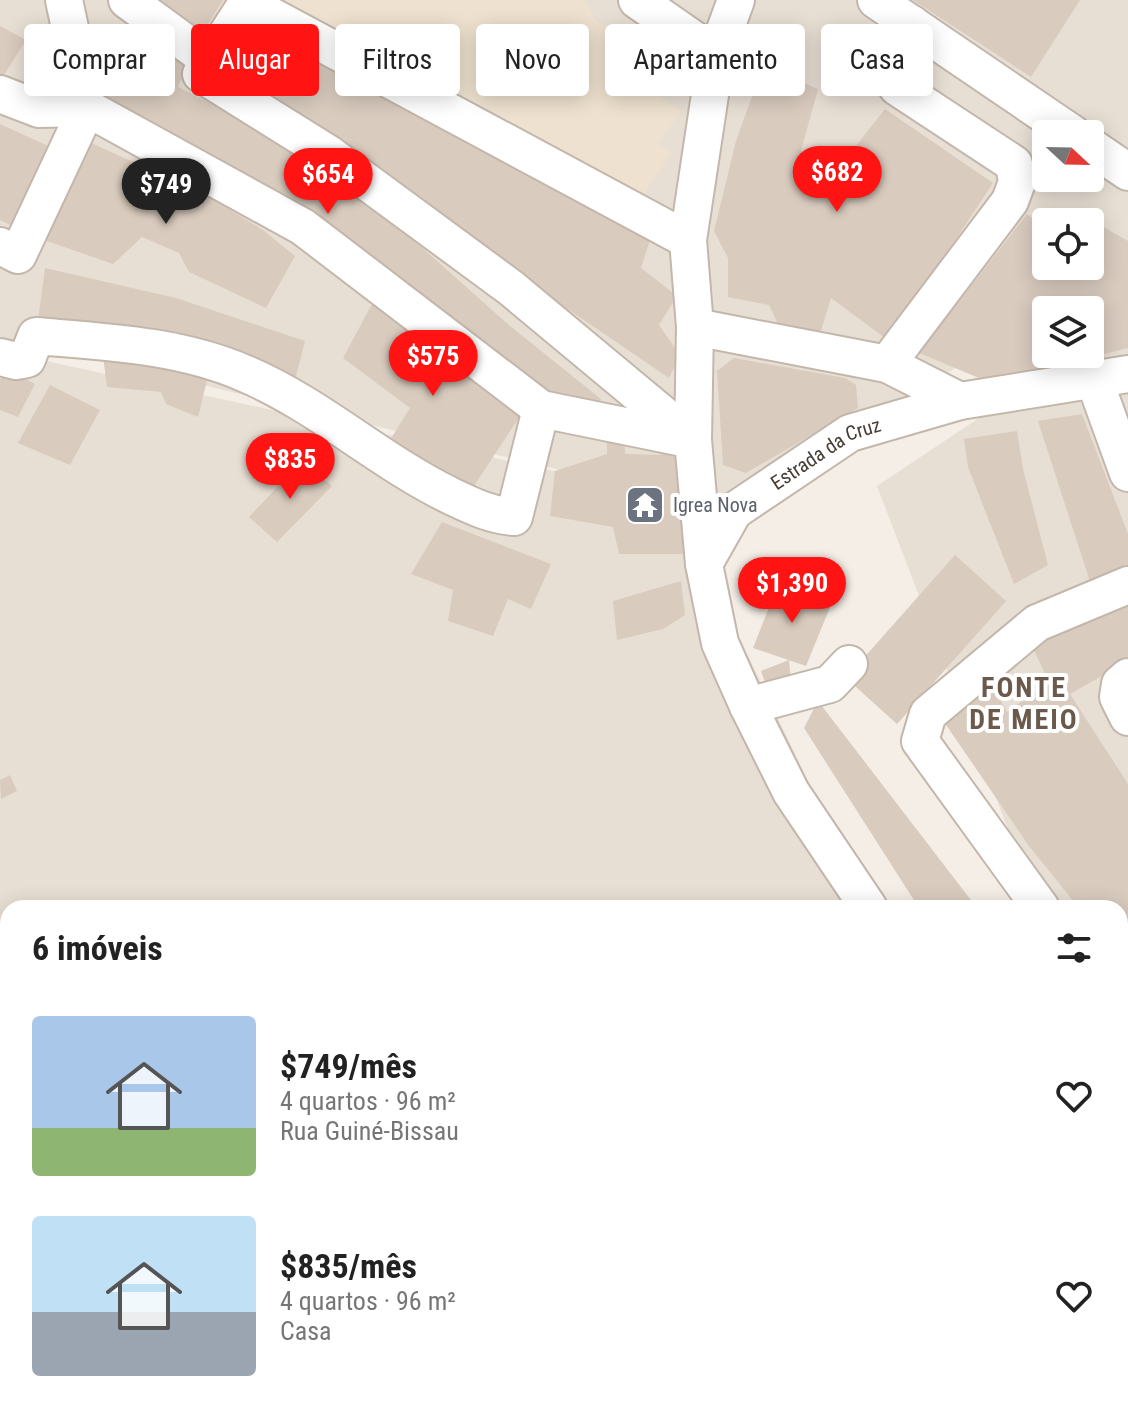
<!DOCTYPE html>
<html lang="pt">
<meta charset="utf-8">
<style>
body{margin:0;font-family:"Roboto Condensed",sans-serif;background:#f2f2f2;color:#222;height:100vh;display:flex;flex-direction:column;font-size:30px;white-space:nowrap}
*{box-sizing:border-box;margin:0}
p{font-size:26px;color:#767676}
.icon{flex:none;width:44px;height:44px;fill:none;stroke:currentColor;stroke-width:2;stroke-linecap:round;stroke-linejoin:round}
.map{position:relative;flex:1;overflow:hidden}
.details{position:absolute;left:0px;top:900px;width:1128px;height:514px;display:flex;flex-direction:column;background:#fff;border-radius:24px 24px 0 0;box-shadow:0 4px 20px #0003}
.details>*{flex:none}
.hud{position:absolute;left:24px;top:24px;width:1080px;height:72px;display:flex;gap:16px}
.needle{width:52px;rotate:112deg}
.controls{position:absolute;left:1032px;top:120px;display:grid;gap:16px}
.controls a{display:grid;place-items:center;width:72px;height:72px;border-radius:8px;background:#fff;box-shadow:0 4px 20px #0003;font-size:40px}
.price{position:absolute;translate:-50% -68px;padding:0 18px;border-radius:28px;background:#ff1313;color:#fff;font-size:26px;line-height:52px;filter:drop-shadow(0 2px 4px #0008)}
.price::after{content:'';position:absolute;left:50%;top:48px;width:24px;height:18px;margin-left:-12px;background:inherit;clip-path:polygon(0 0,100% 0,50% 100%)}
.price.current{background:#222;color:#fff}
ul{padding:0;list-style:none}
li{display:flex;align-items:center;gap:24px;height:200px;padding:0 32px}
li span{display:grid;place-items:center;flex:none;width:224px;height:160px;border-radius:8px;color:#555}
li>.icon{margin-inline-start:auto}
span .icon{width:96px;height:96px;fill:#fffc;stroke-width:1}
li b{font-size:34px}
h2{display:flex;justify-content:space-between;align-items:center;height:96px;padding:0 32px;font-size:34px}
.pill{padding:0 28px;border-radius:8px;background:#fff;box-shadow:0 4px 20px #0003;font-size:28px;line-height:72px}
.pill.current{background:#ff1313;color:#fff}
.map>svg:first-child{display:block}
.residential{fill:#e8dfd4;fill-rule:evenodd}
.education{fill:#eee1cf}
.building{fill:#d9cbbe;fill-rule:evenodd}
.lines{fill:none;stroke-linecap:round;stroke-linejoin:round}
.minor-casing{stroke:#c3b7ab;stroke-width:40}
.minor{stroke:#fff;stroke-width:36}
.labels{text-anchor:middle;stroke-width:8;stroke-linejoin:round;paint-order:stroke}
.street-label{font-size:20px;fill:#483e35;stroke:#fff}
.worship-label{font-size:20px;fill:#5b616d;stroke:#fff;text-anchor:start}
.district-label{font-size:28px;font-weight:bold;letter-spacing:2px;fill:#6b5a4c;stroke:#fff}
</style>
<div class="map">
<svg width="1128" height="1413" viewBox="0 0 1128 1413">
<rect width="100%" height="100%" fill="#f4eee6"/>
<g class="residential">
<path d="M0,0h1128v256l-394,255 -30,53 165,344h-861v498h1102l1,7h-1111v-1062l670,145 -670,-159zM1046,134h44v44h-44zM1046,222h44v44h-44z"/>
<path d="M1128,319v827l-8,-21v-217h-82l-161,-422 198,-132h15z"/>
</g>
<path class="education" d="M282,0h304l8,19 64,44 -14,23 37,25 -23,33 14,8 -29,43z"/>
<g class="building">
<path d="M160,0h63l-20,32z"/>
<path d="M913,0h167l-49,77z"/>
<path d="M261,22l390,215 -10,31 36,28 -18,29 21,30 -11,23 -443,-301z"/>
<path d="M0,26l26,14 -26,41z"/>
<path d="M147,37l41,27 -10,23 148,75 184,164 91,73 -6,12 -51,-14 -440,-296z"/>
<path d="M763,66l55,23 -17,62 39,15 45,-57 108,74 -104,158 -58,-43 -11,36 -42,-10 -9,-19 -41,-8v-39l-14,-27 22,-90z"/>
<path d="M0,124l57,26 -41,78 -16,-8z"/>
<path d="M91,143l113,51 59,36 32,26 -29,52 -77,-36 -10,-19 -37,-16 -29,27 -69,-24z"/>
<path d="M1027,214l19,14v38h44l1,-46 37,21v107l-79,20 -70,10 -60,-25zM1046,310h44v44h-44z"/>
<path d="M45,268l131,30 129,43 -10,39 -257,-60z"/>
<path d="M373,302l97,66 50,48 -50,76 -80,-52 20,-32 -67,-50z"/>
<path d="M103,356l105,20 -10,41 -32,-13 -5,-12 -54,-5z"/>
<path d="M734,358l111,20 11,7 2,23 -112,65 -23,-8 -6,-94z"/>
<path d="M5,368l30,16 -17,33 -18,-7v-30z"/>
<path d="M50,385l50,25 -30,55 -52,-22z"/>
<path d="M1082,414l46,120v48l-33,15 -57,-176z"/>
<path d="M624,428l1,26 36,1v-10h14l9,109h-65l-6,-27 -63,-11 5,-45 52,-17v-25z"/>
<path d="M1017,431l6,38 25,96 -34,19 -46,-117 -4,-28z"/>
<path d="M302,461l30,25 -55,56 -28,-25z"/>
<path d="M442,522l109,42 -20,45 -23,-10 -15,37 -45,-15 5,-31 -42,-16z"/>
<path d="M955,555l51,46 -109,123 -51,-46z"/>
<path d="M681,581l4,34 -22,14 -46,11 -4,-39z"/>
<path d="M779,582l52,23 -25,61 -53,-18z"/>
<path d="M1128,603v58l-58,33 58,90v188l-8,-4v-60h-41l-50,-62 -87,-127 53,-30 12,23 42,-30 -19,-40z"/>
<path d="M789,660l2,21 -25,4 -5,-14z"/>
<path d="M818,701l159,207h-58l-115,-180z"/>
<path d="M10,775l7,16 -16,8 -1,-19z"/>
<path d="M8,1384v22h99l-14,7h-93l1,-27z"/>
<path d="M260,1406h25v7h-26z"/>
<path d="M302,1406h87l1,7h-87z"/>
<path d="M430,1406h29l2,7h-30z"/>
<path d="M476,1406h48l6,7h-53l-4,-3z"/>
<path d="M598,1406h44l-1,7h-45z"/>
<path d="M783,1406h77l23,6 -102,1z"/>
<path d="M895,1406h94l1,7h-97z"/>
</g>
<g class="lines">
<defs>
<g id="minor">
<path d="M127,0l82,60"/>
<path d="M249,0l-48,74 128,80 182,134 179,149"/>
<path d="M637,0l79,55"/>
<path d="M736,0l-20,55 -28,185 7,87 -2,113 11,124 16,79 28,63 43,86 78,116"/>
<path d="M876,0l197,134"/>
<path d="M247,3l441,237"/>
<path d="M0,94l39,15 48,-1 216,119 238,182 152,31"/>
<path d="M1090,146l38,26"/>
<path d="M0,246l18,9 69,-147 -23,-108"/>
<path d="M695,327l192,37 73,37"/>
<path d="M0,357l16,4 11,-2 9,-23c71,6 144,9 210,38 73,31 133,87 205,122 21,10 39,19 63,21l27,-108"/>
<path d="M887,364l123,-163 7,-19 -3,-18 -117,-77 -3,-7 18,-56"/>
<path d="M1095,382l33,91"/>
<path id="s1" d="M704,564l30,-53 116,-78 110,-32 168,-27"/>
<path d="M1128,677l-8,7 -2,13 10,20"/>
<path d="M748,706l82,-22 19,-20"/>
<path d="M1041,908l-121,-167 8,-27 109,-91 91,-38"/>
<path d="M1120,999l8,6"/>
<path d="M1120,1244l8,6"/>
<path d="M1120,1336l8,-11"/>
<path d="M196,1406l21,7"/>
<path d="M1020,1406l6,7"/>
<path d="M1104,1406l5,7"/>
<path d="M683,1411l13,-5"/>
<path d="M137,1413l11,-6 16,-1"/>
<path d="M403,1413v-7"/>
</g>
</defs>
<use href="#minor" class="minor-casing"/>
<use href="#minor" class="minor"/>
</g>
<defs>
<symbol id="temple-square" viewBox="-11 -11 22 22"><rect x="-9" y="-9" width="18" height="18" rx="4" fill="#6b7280" stroke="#fff"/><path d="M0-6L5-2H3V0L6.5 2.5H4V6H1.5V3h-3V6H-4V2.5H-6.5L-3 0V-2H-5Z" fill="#fff"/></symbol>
</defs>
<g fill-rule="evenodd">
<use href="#temple-square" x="623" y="483" width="44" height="44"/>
</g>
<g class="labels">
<g class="street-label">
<text dy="7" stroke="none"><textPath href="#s1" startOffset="170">Estrada da Cruz</textPath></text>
</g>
<g class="worship-label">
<text x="673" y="512">Igrea Nova</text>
</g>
<g class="district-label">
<text x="1024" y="697">FONTE<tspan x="1024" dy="32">DE MEIO</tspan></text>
</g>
</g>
</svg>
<div class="controls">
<a><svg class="needle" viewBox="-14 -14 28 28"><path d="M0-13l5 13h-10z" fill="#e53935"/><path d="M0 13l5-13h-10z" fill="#767676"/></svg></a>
<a><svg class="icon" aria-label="locate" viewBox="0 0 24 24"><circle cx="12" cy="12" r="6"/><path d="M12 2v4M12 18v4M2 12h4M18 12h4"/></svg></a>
<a><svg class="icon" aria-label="layers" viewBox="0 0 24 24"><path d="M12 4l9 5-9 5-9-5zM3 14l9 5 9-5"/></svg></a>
</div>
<b class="price" style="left:837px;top:214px">$682</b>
<b class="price" style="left:328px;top:216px">$654</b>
<b class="price current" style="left:166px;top:226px">$749</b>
<b class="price" style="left:433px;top:398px">$575</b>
<b class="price" style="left:290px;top:501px">$835</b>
<b class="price" style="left:792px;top:625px">$1,390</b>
<div class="hud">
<a class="pill">Comprar</a>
<a class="pill current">Alugar</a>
<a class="pill">Filtros</a>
<a class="pill">Novo</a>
<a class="pill">Apartamento</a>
<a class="pill">Casa</a>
</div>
<section class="details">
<h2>6 imóveis<svg class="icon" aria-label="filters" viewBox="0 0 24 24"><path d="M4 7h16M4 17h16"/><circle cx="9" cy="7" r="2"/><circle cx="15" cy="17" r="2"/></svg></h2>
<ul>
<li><span style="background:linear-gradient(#a9c7e8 70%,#8fb573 0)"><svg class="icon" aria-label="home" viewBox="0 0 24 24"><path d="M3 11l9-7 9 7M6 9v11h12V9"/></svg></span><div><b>$749/mês</b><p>4 quartos · 96 m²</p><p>Rua Guiné-Bissau</p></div><svg class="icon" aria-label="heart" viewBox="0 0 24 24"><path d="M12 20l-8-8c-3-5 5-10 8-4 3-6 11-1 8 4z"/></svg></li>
<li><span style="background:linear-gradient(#bfe0f5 60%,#9aa5b1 0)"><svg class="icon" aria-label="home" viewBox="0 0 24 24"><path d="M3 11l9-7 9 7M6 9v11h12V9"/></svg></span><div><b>$835/mês</b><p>4 quartos · 96 m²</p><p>Casa</p></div><svg class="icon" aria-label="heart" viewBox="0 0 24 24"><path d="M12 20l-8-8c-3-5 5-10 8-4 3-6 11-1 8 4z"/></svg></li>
</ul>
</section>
</div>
